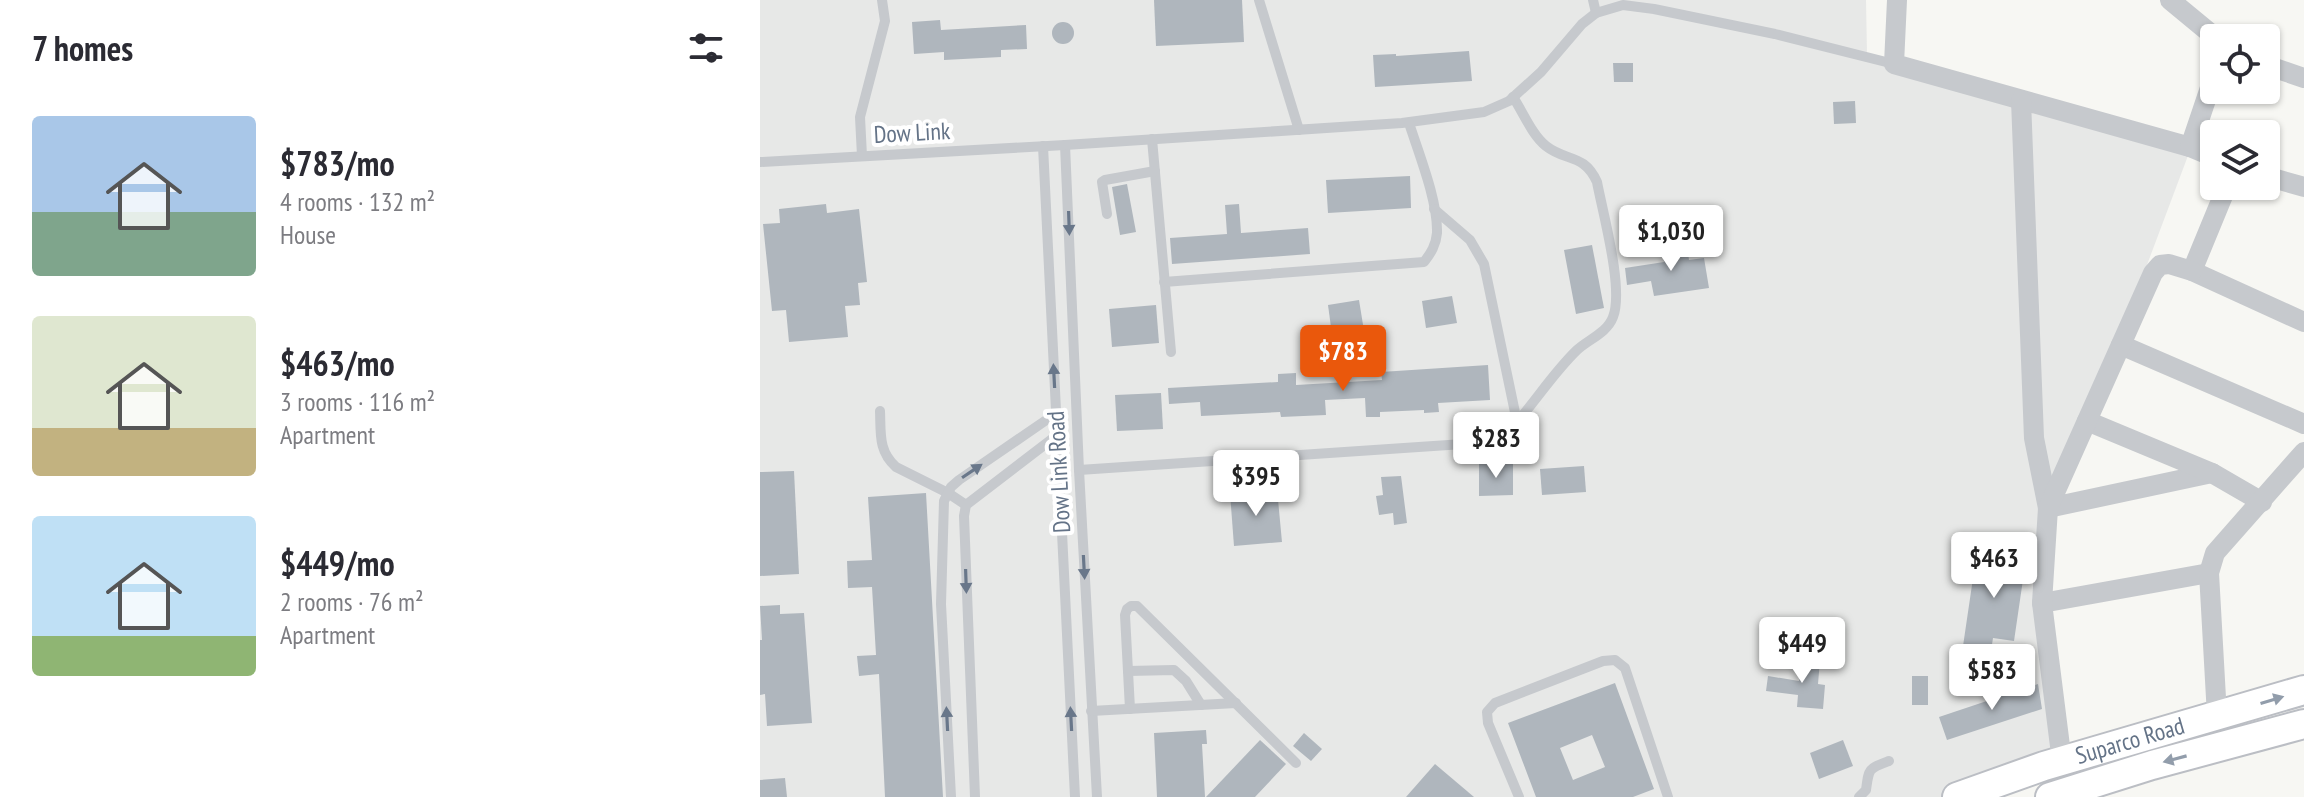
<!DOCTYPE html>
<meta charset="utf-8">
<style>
body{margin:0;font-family:"PT Sans Narrow",sans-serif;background:#f7f7f7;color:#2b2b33;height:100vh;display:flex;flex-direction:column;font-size:30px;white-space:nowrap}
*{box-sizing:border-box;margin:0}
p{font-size:26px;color:#7c7c81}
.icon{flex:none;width:44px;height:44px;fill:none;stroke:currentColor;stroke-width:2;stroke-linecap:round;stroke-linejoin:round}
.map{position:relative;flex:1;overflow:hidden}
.drawer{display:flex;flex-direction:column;background:#fff;width:760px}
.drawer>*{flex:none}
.fabs{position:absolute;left:1440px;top:24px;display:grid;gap:16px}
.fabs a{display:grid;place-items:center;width:80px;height:80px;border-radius:8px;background:#fff;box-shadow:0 2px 6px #0004;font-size:40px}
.price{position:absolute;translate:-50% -68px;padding:0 18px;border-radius:8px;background:#fff;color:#222;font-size:26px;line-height:52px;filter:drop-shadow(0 2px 4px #0008)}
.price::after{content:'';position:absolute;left:50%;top:48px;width:24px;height:18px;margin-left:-12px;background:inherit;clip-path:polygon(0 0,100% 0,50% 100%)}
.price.on{background:#ea580c;color:#fff}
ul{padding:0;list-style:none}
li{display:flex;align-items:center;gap:24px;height:200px;padding:0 32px}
li span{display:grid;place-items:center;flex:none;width:224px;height:160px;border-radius:8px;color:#555}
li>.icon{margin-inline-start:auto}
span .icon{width:96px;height:96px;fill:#fffc;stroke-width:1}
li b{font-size:34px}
h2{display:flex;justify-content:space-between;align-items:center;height:96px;padding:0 32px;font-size:34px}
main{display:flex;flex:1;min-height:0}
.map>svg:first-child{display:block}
.built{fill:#e7e8e7}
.building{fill:#afb6bd;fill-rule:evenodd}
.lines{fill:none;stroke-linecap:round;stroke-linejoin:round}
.secondary-casing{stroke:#bbbec4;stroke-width:32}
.service{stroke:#c6c9cd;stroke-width:10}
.minor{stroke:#c6c9cd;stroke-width:20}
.secondary{stroke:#fff;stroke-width:28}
.oneway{fill:#69778a}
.oneway2{fill:#929dab}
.labels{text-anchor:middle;stroke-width:8;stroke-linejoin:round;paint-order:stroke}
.street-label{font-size:24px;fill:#647387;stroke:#fff}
</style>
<main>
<section class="drawer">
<h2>7 homes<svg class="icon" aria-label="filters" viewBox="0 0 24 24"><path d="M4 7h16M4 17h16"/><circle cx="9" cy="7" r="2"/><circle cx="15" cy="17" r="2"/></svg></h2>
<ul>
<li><span style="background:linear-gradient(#a9c7e8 60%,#7fa58c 0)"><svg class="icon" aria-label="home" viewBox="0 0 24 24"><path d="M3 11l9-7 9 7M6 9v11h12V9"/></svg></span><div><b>$783/mo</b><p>4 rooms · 132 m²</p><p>House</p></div></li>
<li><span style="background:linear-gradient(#dfe7d0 70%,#c2b280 0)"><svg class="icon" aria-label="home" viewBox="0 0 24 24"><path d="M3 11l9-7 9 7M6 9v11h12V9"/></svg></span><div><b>$463/mo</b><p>3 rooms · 116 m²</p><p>Apartment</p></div></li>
<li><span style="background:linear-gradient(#bfe0f5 75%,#8fb573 0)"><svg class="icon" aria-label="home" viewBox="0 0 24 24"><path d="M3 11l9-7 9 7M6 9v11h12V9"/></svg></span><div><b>$449/mo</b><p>2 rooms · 76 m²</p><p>Apartment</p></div></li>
</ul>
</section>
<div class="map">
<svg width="1544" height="797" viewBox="0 0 1544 797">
<rect width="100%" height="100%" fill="#f7f7f3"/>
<path class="built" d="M0,0h1106l1,54 322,99 -101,269 -36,83 -10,98 14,158 -100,36h-1196z"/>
<g class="building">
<path d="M394,0h88l2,42 -88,4z"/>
<path d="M180,20l1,10 85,-5 1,24 -26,1v7l-57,3v-8l-30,2 -2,-32z"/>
<circle cx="303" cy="33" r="11"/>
<path d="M709,51l3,30 -97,6 -2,-32 23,-1v2z"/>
<path d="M853,63h20v19h-19z"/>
<path d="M1095,101l1,22 -22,1 -1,-22z"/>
<path d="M650,176l1,32 -83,5 -2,-33z"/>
<path d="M367,184l9,48 -16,3 -8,-48z"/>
<path d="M66,204l1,9 32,-4 8,73 -9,1 2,22 -15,1 3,31 -59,5 -3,-32 -14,1 -9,-87 17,-1 -1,-14z"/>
<path d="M479,204l2,29 67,-5 2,26 -138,10 -2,-26 57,-4 -2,-29z"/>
<path d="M832,245l12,63 -28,6 -12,-64z"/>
<path d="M927,245l2,15 15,-2 5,30 -55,8 -3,-15 -24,4 -2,-17 39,-6 -2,-14z"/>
<path d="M692,296l5,27 -31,5 -4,-27z"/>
<path d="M599,300l6,37 -32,5 -5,-37z"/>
<path d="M396,305l3,38 -47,4 -3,-38z"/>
<path d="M728,365l2,35 -52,3 1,9 -15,1v-3l-44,2v5h-14l-1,-19 -40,2 1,15 -45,2 -1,-5 -79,4 -1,-14 -31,2 -1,-16 110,-6v-8l18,-1v12l86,-5 -1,-8z"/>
<path d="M401,393l2,36 -46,2 -2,-36z"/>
<path d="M753,463v32l-34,1v-32z"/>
<path d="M824,466l2,26 -44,3 -2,-26z"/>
<path d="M34,471l5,103 -39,2v-104z"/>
<path d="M641,476l6,47 -13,2 -1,-12 -14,2 -3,-19 7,-1 -2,-18z"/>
<path d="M517,489l5,53 -48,4 -4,-53z"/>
<path d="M166,493l17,304h-58l-6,-123 -20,2 -2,-20 19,-1 -4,-68 -24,1 -1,-27 25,-1 -4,-63z"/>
<path d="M1217,551l49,8 -12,82 -21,-3 -2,13 -28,-5z"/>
<path d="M20,605v9l24,-1 8,110 -45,3 -2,-32 -5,1v-55h2l-2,-34z"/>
<path d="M1041,658l19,2 -2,24 7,1 -2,24 -26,-2 1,-12 -32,-4 2,-15 31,5z"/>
<rect x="1152" y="676" width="16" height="29"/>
<path d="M855,683l39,106 -21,8h-97l-28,-74zM832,735l13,32 -32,13 -13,-32z"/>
<path d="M1278,684l4,25 -95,31 -8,-23z"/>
<path d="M446,730l1,14h-5l3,53h-48l-3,-64z"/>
<path d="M544,733l18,16 -11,12 -18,-15z"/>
<path d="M500,740l26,24 -31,33h-49z"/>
<path d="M1083,740l10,26 -34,13 -9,-26z"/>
<path d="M675,764l39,33h-68z"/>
<path d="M25,778l2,19h-27v-17z"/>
</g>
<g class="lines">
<defs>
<g id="secondary">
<path id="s1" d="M1197,797l87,-31 260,-76"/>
<path d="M1290,797l102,-32 152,-41"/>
</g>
</defs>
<use href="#secondary" class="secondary-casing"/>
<g class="service">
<path d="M499,0l40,130"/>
<path d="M833,0l3,13"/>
<path d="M753,97c10,15 19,38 33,49 20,16 38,7 51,36 6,32 27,107 16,135 -6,16 -24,22 -36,33 -22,21 -40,49 -60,72"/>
<path d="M392,139l19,213"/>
<path d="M305,145l14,325 18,327"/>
<path d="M283,146l32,651"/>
<path d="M102,156l-2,-39 25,-96 -3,-21"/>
<path d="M0,162l305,-17 337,-22 82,-11 25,-11 32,-29 41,-48 14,-11 27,-8 31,4 121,25 119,30"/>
<path d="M347,214l-5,-32 3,-2 50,-9"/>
<path d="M404,282l260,-20c7,-9 12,-17 13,-29 1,-32 -18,-79 -28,-110"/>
<path d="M120,411c1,22 -2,40 16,56l52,26 18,12"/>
<path d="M319,470l414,-28c12,-4 19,-7 24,-20l-33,-158 -14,-24 -36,-31"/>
<path d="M368,671l46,-1 12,11 15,24"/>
<path d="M370,709l-5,-94 2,-6 4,-3h6l159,157"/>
<path d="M331,711l145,-8"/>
<path d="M191,797l-10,-193 3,-103 7,-14 8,-7 96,-66"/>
<path d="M215,797l-11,-281 2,-11 90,-69"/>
<path d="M759,797l-31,-74 -1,-11 8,-9 108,-42 12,-1 10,8 43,129"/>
<path d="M1099,797l7,-7c3,-22 2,-21 23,-29"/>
</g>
<g class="minor">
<path d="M1137,0l-3,64 296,83 24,10"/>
<path d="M1410,0l46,38"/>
<path d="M1506,65l38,13"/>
<path d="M1261,100l13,338 14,70 164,-35"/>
<path d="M1430,147l24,-71"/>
<path d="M1506,176l38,11"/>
<path d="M1467,186l-35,85 112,51"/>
<path d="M1361,345l183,79"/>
<path d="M1327,421l125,52 50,29"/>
<path d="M1282,603l167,-30"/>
<path d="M1457,716l-8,-143 6,-20 89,-101"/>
<path d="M1302,762l-20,-159 6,-95 105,-235 7,-8 9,-1 23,7"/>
</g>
<use href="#secondary" class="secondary"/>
</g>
<defs><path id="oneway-solid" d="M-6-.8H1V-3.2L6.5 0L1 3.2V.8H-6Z" transform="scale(2)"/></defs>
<g class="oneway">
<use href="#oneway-solid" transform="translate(309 223) rotate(88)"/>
<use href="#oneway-solid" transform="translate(294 376) rotate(-93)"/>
<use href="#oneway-solid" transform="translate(212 471) rotate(-34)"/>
<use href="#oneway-solid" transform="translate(324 567) rotate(87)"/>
<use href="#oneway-solid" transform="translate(206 581) rotate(88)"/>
<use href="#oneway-solid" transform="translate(187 719) rotate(-93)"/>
<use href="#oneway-solid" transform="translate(311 719) rotate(-93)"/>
</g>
<g class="oneway2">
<use href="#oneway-solid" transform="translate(1512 700) rotate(-17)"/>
<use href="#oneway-solid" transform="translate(1415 759) rotate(165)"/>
</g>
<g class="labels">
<g class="street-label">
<text transform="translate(152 133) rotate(-3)" y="8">Dow Link</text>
<text transform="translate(299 472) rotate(-93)" y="8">Dow Link Road</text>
<text dy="8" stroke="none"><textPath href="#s1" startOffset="182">Suparco Road</textPath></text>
</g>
</g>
</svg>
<div class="fabs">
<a><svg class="icon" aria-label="locate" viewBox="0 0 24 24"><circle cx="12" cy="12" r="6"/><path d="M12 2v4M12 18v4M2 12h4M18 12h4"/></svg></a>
<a><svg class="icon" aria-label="layers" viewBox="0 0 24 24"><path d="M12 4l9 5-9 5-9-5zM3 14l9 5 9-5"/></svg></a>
</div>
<b class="price" style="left:911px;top:273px">$1,030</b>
<b class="price on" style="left:583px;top:393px">$783</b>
<b class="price" style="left:736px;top:480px">$283</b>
<b class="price" style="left:496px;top:518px">$395</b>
<b class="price" style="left:1234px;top:600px">$463</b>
<b class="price" style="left:1042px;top:685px">$449</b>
<b class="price" style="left:1232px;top:712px">$583</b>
</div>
</main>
